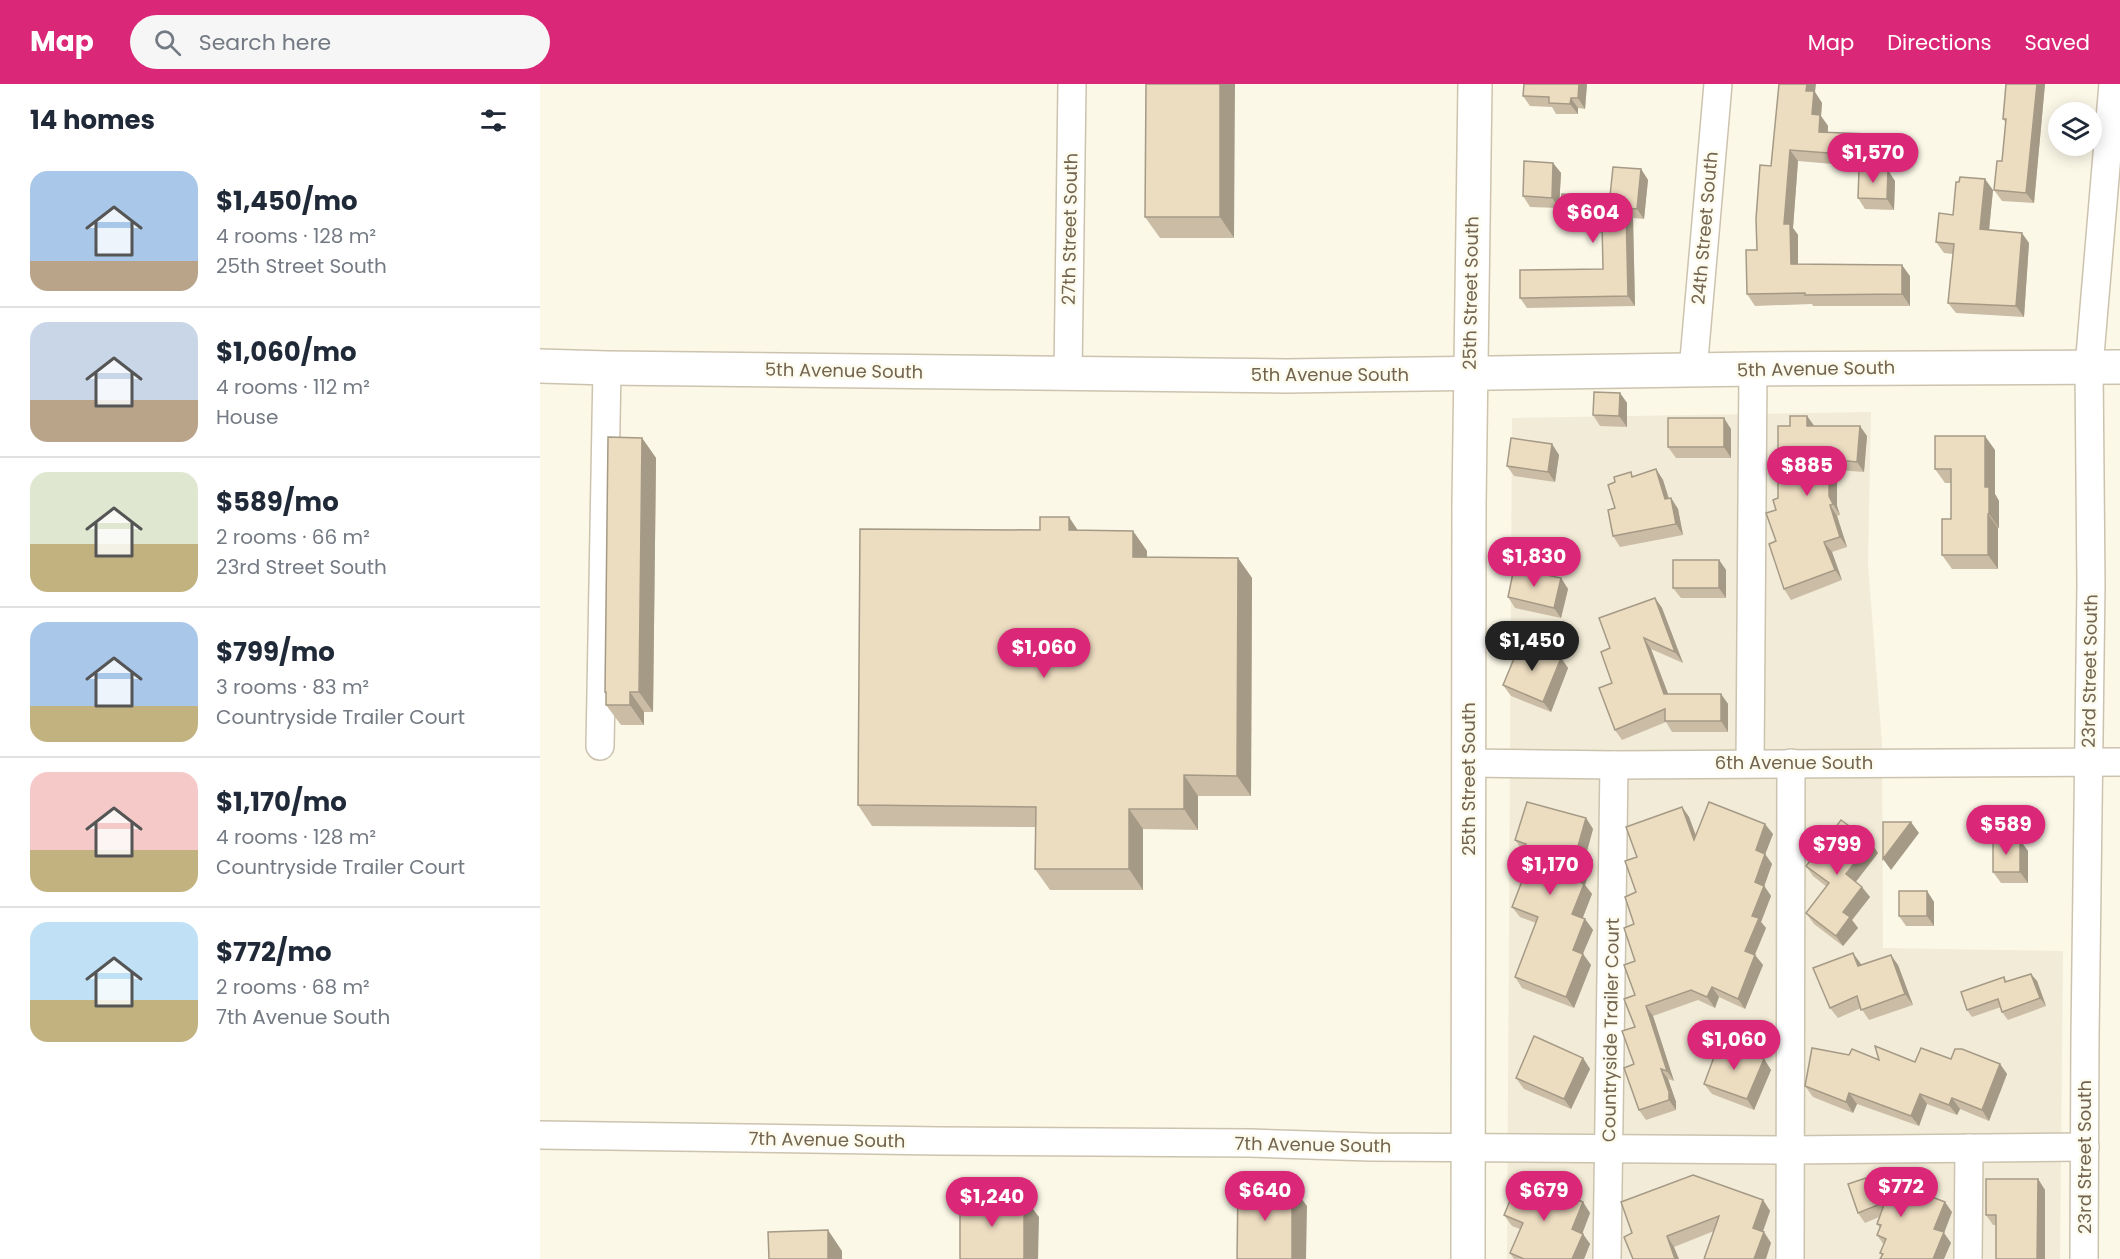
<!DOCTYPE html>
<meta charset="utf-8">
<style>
body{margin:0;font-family:Poppins,sans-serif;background:#f6f6f7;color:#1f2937;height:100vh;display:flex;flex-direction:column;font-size:22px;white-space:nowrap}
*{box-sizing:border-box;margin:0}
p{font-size:20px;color:#747a83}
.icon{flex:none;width:33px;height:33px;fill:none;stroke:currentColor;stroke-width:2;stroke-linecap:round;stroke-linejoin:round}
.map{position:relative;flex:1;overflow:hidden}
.panel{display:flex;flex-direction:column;background:#fff;width:540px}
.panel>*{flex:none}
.controls{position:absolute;left:1508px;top:18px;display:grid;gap:12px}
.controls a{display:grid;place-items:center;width:54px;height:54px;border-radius:50%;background:#fff;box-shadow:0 3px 15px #0003;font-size:30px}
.price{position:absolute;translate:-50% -51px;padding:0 14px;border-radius:21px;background:#db2777;color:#fff;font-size:20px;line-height:39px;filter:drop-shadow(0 2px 3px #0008)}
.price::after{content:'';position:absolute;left:50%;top:36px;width:18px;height:14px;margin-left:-9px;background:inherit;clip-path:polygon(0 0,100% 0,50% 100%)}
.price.selected{background:#222;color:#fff}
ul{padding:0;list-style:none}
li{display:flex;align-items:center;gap:18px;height:150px;padding:0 30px}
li+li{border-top:2px solid #e0e1e3}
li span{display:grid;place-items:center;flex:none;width:168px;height:120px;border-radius:18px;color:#555}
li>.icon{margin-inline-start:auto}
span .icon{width:72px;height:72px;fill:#fffc;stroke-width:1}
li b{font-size:26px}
h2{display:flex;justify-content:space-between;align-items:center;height:72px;padding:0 30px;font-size:26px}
header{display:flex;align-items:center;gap:36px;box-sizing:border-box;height:84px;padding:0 30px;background:#db2777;color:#fff}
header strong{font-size:28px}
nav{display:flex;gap:33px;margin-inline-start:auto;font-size:21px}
.search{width:420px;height:54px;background:#f6f6f7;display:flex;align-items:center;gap:15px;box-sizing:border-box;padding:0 21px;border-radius:33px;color:#747a83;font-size:22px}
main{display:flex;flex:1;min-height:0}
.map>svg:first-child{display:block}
.residential{fill:#f2ebd7}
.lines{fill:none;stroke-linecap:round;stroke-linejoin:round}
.minor-casing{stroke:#ccc3af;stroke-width:30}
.tertiary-casing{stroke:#ccc3af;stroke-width:36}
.secondary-casing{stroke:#cec3ac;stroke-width:36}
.minor{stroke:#fff;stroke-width:27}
.tertiary{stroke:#fff;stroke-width:33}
.secondary{stroke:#fff;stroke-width:33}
.wall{fill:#cbbda5}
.shaded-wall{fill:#a59a86}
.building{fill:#ecdcc0;stroke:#a59a86;stroke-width:1.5}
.labels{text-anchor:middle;stroke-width:5;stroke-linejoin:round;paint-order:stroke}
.street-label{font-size:18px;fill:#72644e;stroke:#fdfbee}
</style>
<header>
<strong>Map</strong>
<div class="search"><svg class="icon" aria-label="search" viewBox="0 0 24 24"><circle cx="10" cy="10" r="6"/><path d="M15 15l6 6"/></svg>Search here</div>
<nav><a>Map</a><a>Directions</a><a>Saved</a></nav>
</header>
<main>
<section class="panel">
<h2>14 homes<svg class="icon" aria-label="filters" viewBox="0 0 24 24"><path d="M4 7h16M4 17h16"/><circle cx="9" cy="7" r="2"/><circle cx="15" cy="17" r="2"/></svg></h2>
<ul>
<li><span style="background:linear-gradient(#a9c7e8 75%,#b9a48a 0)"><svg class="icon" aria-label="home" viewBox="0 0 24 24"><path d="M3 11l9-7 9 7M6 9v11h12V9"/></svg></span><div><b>$1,450/mo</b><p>4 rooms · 128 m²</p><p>25th Street South</p></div></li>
<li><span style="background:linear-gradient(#c9d6e8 65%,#b9a48a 0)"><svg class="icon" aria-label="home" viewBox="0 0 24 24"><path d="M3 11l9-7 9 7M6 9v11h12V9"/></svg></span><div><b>$1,060/mo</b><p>4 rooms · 112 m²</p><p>House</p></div></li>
<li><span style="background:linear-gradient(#dfe7d0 60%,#c2b280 0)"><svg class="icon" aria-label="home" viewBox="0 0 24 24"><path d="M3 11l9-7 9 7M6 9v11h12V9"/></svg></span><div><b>$589/mo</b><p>2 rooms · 66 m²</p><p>23rd Street South</p></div></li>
<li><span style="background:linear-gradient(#a9c7e8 70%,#c2b280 0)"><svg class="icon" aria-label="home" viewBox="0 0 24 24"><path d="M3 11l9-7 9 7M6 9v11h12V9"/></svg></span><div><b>$799/mo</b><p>3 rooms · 83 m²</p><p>Countryside Trailer Court</p></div></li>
<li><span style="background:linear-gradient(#f6c9c9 65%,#c2b280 0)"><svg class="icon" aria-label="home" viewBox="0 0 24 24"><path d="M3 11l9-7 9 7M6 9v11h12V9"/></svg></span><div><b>$1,170/mo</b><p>4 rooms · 128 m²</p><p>Countryside Trailer Court</p></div></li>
<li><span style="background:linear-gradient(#bfe0f5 65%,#c2b280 0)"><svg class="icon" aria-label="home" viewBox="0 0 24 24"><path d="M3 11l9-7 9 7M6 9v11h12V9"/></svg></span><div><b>$772/mo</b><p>2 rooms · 68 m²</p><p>7th Avenue South</p></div></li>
</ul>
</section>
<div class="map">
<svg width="1580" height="1175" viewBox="0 0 1580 1175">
<rect width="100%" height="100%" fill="#fbf8e8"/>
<path class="residential" d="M1331,328l-3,152 14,180 1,204 180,3 -3,308h-553l5,-841z"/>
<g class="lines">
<defs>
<g id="minor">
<path d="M1153,287l25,-287"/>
<path d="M528,290l4,-290"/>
<path d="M60,662l7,-378"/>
<path d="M929,679l145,2 506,-3"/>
<path d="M1210,679l3,-394"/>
<path d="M0,1051l399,6 311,2 120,4 421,3 294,-3"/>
<path d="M1067,1175l7,-494"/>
<path d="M1250,1175l1,-496"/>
<path d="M1428,1175l1,-111"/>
<path d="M1544,1175l1,-223 6,-451 -2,-218 24,-283"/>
</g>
<path id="tertiary" d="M0,282l67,2 679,8 467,-7 367,-2"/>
<path id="secondary" d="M928,1175l1,-755 6,-420"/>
</defs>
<use href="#minor" class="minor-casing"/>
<use href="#tertiary" class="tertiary-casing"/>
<use href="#secondary" class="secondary-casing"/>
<use href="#minor" class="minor"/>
<use href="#tertiary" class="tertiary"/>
<use href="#secondary" class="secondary"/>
</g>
<g class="wall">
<path d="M606,0l88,154h-74l-15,-21z"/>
<path d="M984,0h63l-2,25 -7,-1v6h-22l-4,-7 -22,-1 -7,-10z"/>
<path d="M1466,0h39l-11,119 -32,-2 -8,-11 8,-29 4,-38 -3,-4z"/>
<path d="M1275,8l7,11 -1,13 7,10v6l48,13 -1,24 20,12 -1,29 -29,-1 -7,-11 1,-26h-10l-5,-7 -46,-4 -5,67 5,7v29l112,12v30h-97l-1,-2 -57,2 -8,-12 10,-44 14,-84z"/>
<path d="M1013,79l8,10 -2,35 -29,-1 -7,-11z"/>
<path d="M1101,85l7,11 -4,39 -11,-1 2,88 -108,2 -7,-10 83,-29 -1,-36 -35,-2 -7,-10 50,-25z"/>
<path d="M1453,106l-4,40 40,13 -5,74 -68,-4 -8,-10 5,-49 -9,-1 -8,-11z"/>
<path d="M1080,309l7,10v24l-27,-1 -7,-11z"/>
<path d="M1267,332l7,10 53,10 -3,36 -27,-2v36l3,9 -3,1 10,31 -15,5 10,28 -51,20 -7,-11 -8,-48v-31l14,-84z"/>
<path d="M1191,345v29h-55l-8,-11z"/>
<path d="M102,354l14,20 -3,254h-9v13h-23l-15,-20v-11l-1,-2z"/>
<path d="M1012,360l7,11 -4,27 -41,-6 -7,-10z"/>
<path d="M1455,366v44l4,7v27h-1v41h-46l-10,-14 9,-36v-36h-6l-10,-14z"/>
<path d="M1116,385l7,11 6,18h2l7,11 5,26 -63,12 -7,-11 2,-28 19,-31z"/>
<path d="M538,446l55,1 14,20v6l91,1 14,20 -1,218h-53v34l-55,-1v61h-93l-15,-21 1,-42 -164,-1 -14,-21z"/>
<path d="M1179,476l7,10v28h-45l-8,-10z"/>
<path d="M1021,494l7,11 -7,29 -46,-10 -7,-11z"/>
<path d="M1115,514l7,10 21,55 -32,-14 17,45h53l7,10v28h-56l-6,-10 -44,18 -7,-10 -5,-82z"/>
<path d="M1021,574l7,10 -17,44 -40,-16 -8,-11z"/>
<path d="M1142,723l7,10 7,18 77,-1 -8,20 7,10 -8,21 7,11 -10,26 5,6 -11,27 8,10 -18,44 -26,-12 -4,11 -17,-8 -45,16 21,65 -6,-2 8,23v8l-30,10 -7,-10 -5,-46 1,-103 -1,-37 2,-32 1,-35z"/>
<path d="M1046,734l7,11 -6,22 6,9 -8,25 7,9 -10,24 3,1 8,11 -10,24 8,11 -17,43 -52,-20 -7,-11 21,-54 -16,-6 -8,-10 10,-25 -7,-10 8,-21 -8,-11z"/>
<path d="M1480,756l8,11v32h-27l-8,-11z"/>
<path d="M1338,769l-22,29 14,15 -18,23 6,8 -15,18 -29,-22 -8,-11 21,-26 -14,-11 -7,-10z"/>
<path d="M1387,807l7,11v24h-28l-7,-10z"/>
<path d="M1321,880v1h37l15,40 -44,15 -8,-12 -23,10 -8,-10z"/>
<path d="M1491,890l6,7 9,25 -38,14 -6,-8 -1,-5 -29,10 -5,-7 37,-33 3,5z"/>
<path d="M1043,974l7,11 -19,40 -47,-20 -8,-11z"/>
<path d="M1224,975l7,11 -17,40 -42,-16 -8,-10z"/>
<path d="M1411,975l49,5 7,10 -18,47 -29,-12 -3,6 -30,-11 -8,22 -62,-22 -4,9 -40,-16 -8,-11 74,-26 36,2z"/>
<path d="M1498,1095l7,11 -49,35h-3l-7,-10z"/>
<path d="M1308,1100l104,28 -8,21 7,10 -69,12 -2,-2 4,-8 -7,-10 3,-7 -3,-4 2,-7 -14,6 -7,-10z"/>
<path d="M1223,1116l7,11 -7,21 8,11 -57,-12 -40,16 -42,-14z"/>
<path d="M1043,1118l7,11 -8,20 8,11 -6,15h-70l-4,-6 10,-24 -8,-3 -8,-11z"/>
</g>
<g class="shaded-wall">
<path d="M680,0h15l-1,154 -14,-21z"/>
<path d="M1039,0h8l-2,25 -7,-11z"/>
<path d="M1267,0h9l-1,8 7,11 -1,13 7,10 -1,17 -8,-11 -7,-18 -6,-23z"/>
<path d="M1497,0h8l-11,119 -8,-10z"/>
<path d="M1031,14l7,10v6l-8,-10z"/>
<path d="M1328,50l8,11 -1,28 -8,-11z"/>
<path d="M1250,66l8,11 -5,67 5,7v41l-7,-12 -7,-40z"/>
<path d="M1013,79l8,10 -2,35 -7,-10z"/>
<path d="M1101,85l7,11 -4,39 -7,-10z"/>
<path d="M1348,86l7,11 -1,29 -7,-11z"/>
<path d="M1445,95l8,11 -5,50 -8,-11z"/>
<path d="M1086,124l7,10 2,88 -7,-10z"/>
<path d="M1482,149l7,10 -5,74 -8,-11z"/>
<path d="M1362,181l8,11v30l-8,-12z"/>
<path d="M1080,309l7,10v24l-8,-11z"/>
<path d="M1267,332l8,11 -8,-1z"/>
<path d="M1184,334l7,11v29l-7,-11z"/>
<path d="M1320,342l7,10 -3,36 -7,-10z"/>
<path d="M1445,352l10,14v44l4,7v27l-10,-14 -4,-27z"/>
<path d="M102,354l14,20 -3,254 -14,-20z"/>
<path d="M1012,360l7,11 -4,27 -7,-10z"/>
<path d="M1289,375l8,11v36l3,9 -7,-11 -4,-8z"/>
<path d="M1116,385l7,11 9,30 -7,-11z"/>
<path d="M1131,414l7,11 5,26 -7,-11z"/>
<path d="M1290,421l7,11 10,31 -7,-10z"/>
<path d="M1448,430l10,14v41l-10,-14z"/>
<path d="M529,433l14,21 -14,-8z"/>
<path d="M593,447l14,20v27l-14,-21z"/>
<path d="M1284,458l8,10 10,28 -7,-10z"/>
<path d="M698,474l14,20 -1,218 -14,-20z"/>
<path d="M1179,476l7,10v28l-7,-10z"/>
<path d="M1021,494l7,11 -7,29 -7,-10z"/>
<path d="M1115,514l7,10 21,55 -8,-11z"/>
<path d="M1104,554l7,11 21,55 -8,-10z"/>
<path d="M1021,574l7,10 -17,44 -8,-10z"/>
<path d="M90,608l14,20v13l-14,-20z"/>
<path d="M1181,610l7,10v28l-7,-11z"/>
<path d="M644,691l14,21v34l-14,-21z"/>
<path d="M1142,723l7,10 12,33 -7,-10z"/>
<path d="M589,725l14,20v61l-14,-21z"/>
<path d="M1046,734l7,11 -6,22 6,9 -8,25 7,9 -12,31 -8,-11 6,-68z"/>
<path d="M1371,738l8,11 -28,37 -8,-11z"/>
<path d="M1225,740l8,10 -10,26 -7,-10z"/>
<path d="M1480,756l8,11v32l-8,-11z"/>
<path d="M1331,758l7,11 -25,32 -7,-11z"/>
<path d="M1225,770l7,10 -8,23v-1l7,10 -10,26 5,6 -14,33 -7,-10 7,-35 3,-34z"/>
<path d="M1322,803l8,10 -18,23 6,8 -15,18 -7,-10 7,-24z"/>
<path d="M1387,807l7,11v24l-7,-10z"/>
<path d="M1045,835l8,11 -13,30 -7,-10z"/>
<path d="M1313,869l8,11 4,13 -7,-11z"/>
<path d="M1043,870l8,11 -17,43 -8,-11z"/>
<path d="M1215,871l8,10 -18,44 -7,-10z"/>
<path d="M1351,871l7,10 15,40 -8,-11z"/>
<path d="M1491,890l6,7 9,25 -6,-8z"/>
<path d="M1172,903l7,10 -4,11 -8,-11z"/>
<path d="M1106,922l7,10 21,65 -7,-10z"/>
<path d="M1043,974l7,11 -19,40 -7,-10z"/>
<path d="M1224,975l7,11 -17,40 -7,-11z"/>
<path d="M1460,980l7,10 -18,47 -7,-11z"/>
<path d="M1121,985l7,10 8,23v8l-7,-10z"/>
<path d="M1309,1009l8,11 -4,9 -7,-11z"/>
<path d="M1380,1010l7,10 -8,22 -8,-10z"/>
<path d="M1412,1014l8,11 -3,6 -8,-10z"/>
<path d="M1498,1095l7,11v69h-8z"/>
<path d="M752,1102l15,20 -1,53h-14z"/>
<path d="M484,1113l15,20 -1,42h-14z"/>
<path d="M1223,1116l7,11 -10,28 -7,-11z"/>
<path d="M1043,1118l7,11 -10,27 -8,-11z"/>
<path d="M1405,1118l7,10 -8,21 7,10 -7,16h-11l1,-30z"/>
<path d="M288,1146l14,21v8h-14z"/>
<path d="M1224,1148l7,11 -5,16h-12z"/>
<path d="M1043,1150l7,10 -6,15h-12z"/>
<path d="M1127,1152l7,11 5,12h-4z"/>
</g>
<g class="building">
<path d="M606,0h74v133h-75z"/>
<path d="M984,0h55l-1,14h-7l-1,6 -21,-1v-6l-26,-1z"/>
<path d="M1239,0h28l-1,7h8l-2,23 8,1 -1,17 49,2 -1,28 -26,-1v-7l-51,-4 -6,74h6l1,40 111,1v29l-97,1v-2l-58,1 -1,-44h11l-1,-31 4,-54 11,1z"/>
<path d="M1466,0h31l-11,109 -32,-3 3,-29h5l4,-42h-3z"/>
<path d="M984,77l29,2 -1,35 -29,-2z"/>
<path d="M1073,83l28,2 -4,40 -11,-1 2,88 -108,2v-28l83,-1 -1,-46 -42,-2 2,-27 48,2z"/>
<path d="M1319,85l29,1 -1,29 -29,-1z"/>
<path d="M1420,93l25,2 -5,50 42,4 -6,73 -68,-3 6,-59 -18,-2 3,-29 14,2 3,-33h3z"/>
<path d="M1054,308l26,1 -1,23 -26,-1z"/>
<path d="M1250,332h17v10h53l-3,36 -28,-3v37l4,8 -3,1 10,32 -16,5 11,28 -51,19 -15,-45 7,-3 -10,-28 10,-3 -3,-10 5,-2v-72h12z"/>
<rect x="1128" y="334" width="56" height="29"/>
<path d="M1395,352h50v51h4v27h-1v41h-46v-36h9v-50h-16z"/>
<path d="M68,353l34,1 -3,254h-9v13h-24v-13h-1z"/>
<path d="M971,354l41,6 -4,28 -41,-6z"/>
<path d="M1116,385l9,30 6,-1 5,26 -63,12 -5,-26 7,-2 -7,-23 7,-3 -1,-5 17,-5 1,5z"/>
<path d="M500,433h29v13l64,1v26l105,1 -1,218 -53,-1v34h-55v60h-94l1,-62 -178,-2 2,-276 180,1z"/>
<rect x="1133" y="476" width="46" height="28"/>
<path d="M974,484l47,10 -7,30 -46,-11z"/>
<path d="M1115,514l20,54 -31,-14 20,56h57v27h-56v-12l-50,21 -16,-42 13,-5 -11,-31 9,-4 -11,-30z"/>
<path d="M981,558l40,16 -18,44 -40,-17z"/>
<path d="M987,718l59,16 -8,28 8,3 -11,31 9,4 -12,30 13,5 -12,31 10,4 -17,43 -51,-20 23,-60 -26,-10 12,-31 -9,-4 11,-28 -11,-4z"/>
<path d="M1169,718l56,22 -9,26 9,4 -10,28 9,4 -12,30 7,2 -14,33 10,4 -17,44 -26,-12 -5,10 -16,-7 -45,16 21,65 -6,-2 8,23v8l-30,10 -15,-42 10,-4 -12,-33 13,-4 -11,-28 11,-4 -11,-30 11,-4 -11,-33 10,-4 -9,-27 11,-5 -11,-31 12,-4 -11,-30 56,-20 12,33z"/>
<path d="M1301,736l30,22 -25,32 16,13 -19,25 7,5 -14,19 -30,-23 23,-30 -23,-17z"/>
<path d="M1343,738h28l-28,37z"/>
<rect x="1453" y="756" width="27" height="32"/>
<rect x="1359" y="807" width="28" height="25"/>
<path d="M1313,869l5,13 33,-11 14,39 -44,16 -4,-14 -27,12 -17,-40z"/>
<path d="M1491,890l9,24 -38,14 -4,-13 -31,11 -6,-18 43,-15 1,5z"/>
<path d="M994,952l49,22 -19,41 -48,-21z"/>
<path d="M1180,957l44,18 -17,40 -43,-15z"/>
<path d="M1335,962l40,16 6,-14 30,11 4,-10h7l38,15 -18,46 -30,-12 -3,7 -29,-11 -9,22 -62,-23 -3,9 -41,-16 7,-38 37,7 3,-6 27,11z"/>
<path d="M1153,1091l70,25 -10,28 11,4 -10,27h-50l15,-43 -52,20 8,23h-42l-9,-22 8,-4 -11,-31z"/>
<path d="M1335,1091l70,27 -11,27 10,3 -11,27h-53l3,-5 -3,-1 6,-14 -9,-4 4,-10 -4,-1 8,-22 -27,11 -10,-29z"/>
<path d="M980,1093l63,25 -11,27 11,5 -11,25h-48l-14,-6 13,-30 -19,-8z"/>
<path d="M1446,1095h52l-1,80h-41v-44h-10z"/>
<path d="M698,1101l54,1v73h-55z"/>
<path d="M420,1112l64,1v62h-64z"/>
<path d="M288,1146v29h-59l-1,-27z"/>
</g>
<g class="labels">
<g class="street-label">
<text transform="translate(1165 144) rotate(-85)" y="6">24th Street South</text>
<text transform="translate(530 145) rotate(-89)" y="6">27th Street South</text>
<text transform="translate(931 209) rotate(-89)" y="6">25th Street South</text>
<text transform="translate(1276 285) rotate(-1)" y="6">5th Avenue South</text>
<text transform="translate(304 287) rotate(1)" y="6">5th Avenue South</text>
<text x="790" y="297">5th Avenue South</text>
<text transform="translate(1550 587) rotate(-89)" y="6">23rd Street South</text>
<text x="1254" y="685">6th Avenue South</text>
<text transform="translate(929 695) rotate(-90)" y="6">25th Street South</text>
<text transform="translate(1071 946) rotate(-89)" y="6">Countryside Trailer Court</text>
<text transform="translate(287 1056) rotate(1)" y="6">7th Avenue South</text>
<text transform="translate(773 1061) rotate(1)" y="6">7th Avenue South</text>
<text transform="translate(1545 1073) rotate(-90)" y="6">23rd Street South</text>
</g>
</g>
</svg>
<div class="controls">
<a><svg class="icon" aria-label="layers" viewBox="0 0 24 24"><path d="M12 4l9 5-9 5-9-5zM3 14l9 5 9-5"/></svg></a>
</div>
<b class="price" style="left:1333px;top:100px">$1,570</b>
<b class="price" style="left:1053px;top:160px">$604</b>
<b class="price" style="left:1267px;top:413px">$885</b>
<b class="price" style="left:994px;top:504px">$1,830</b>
<b class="price selected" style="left:992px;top:588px">$1,450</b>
<b class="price" style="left:504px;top:595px">$1,060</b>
<b class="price" style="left:1466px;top:772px">$589</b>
<b class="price" style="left:1297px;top:792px">$799</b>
<b class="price" style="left:1010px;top:812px">$1,170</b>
<b class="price" style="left:1194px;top:987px">$1,060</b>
<b class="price" style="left:1361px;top:1134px">$772</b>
<b class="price" style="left:725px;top:1138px">$640</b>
<b class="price" style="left:1004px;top:1138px">$679</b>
<b class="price" style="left:452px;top:1144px">$1,240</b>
</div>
</main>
